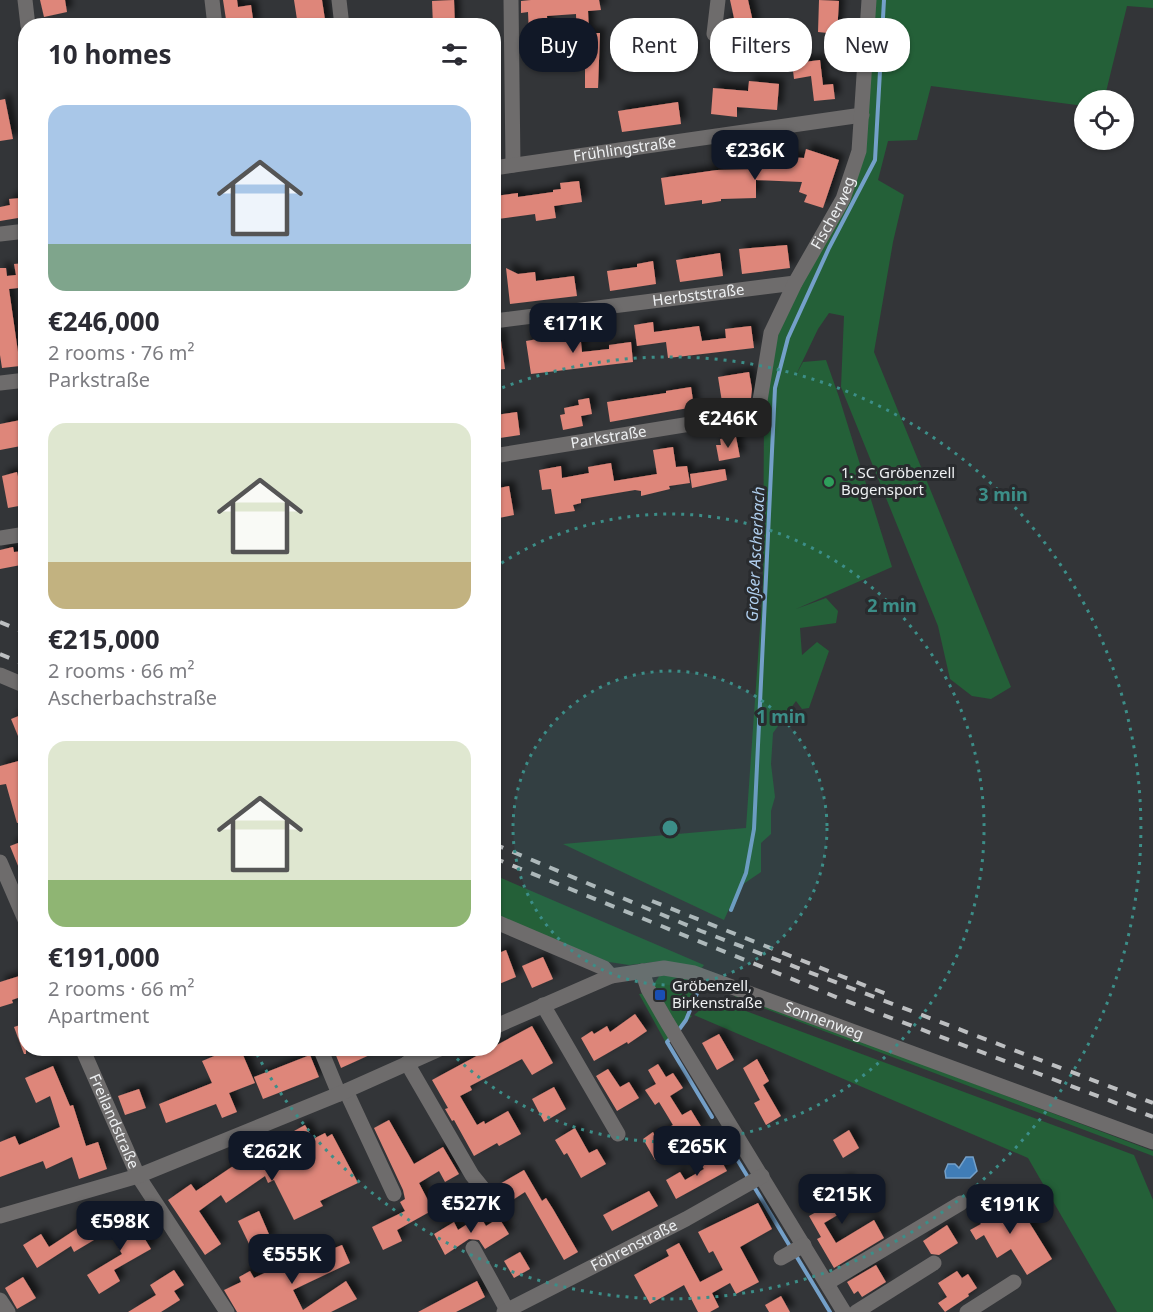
<!DOCTYPE html>
<meta charset="utf-8">
<style>
body{margin:0;font-family:"Noto Sans",sans-serif;background:#f7f7f7;color:#2b2b33;height:100vh;display:flex;flex-direction:column;font-size:22px;white-space:nowrap}
*{box-sizing:border-box;margin:0}
p{font-size:20px;color:#7c7c81}
.icon{flex:none;width:33px;height:33px;fill:none;stroke:currentColor;stroke-width:2;stroke-linecap:round;stroke-linejoin:round}
.map{position:relative;flex:1;overflow:hidden}
.panel{position:absolute;left:18px;top:18px;width:483px;height:1038px;display:flex;flex-direction:column;background:#fff;border-radius:24px;box-shadow:0 2px 4px #0004}
.panel>*{flex:none}
.banner{position:absolute;left:519px;top:18px;width:543px;height:54px;display:flex;gap:12px}
.controls{position:absolute;left:1074px;top:90px;display:grid;gap:12px}
.controls a{display:grid;place-items:center;width:60px;height:60px;border-radius:50%;background:#fff;box-shadow:0 2px 4px #0004;font-size:30px}
.price{position:absolute;translate:-50% -51px;padding:0 14px;border-radius:12px;background:#111827;color:#fff;font-size:20px;line-height:39px;filter:drop-shadow(0 2px 3px #0008)}
.price::after{content:'';position:absolute;left:50%;top:36px;width:18px;height:14px;margin-left:-9px;background:inherit;clip-path:polygon(0 0,100% 0,50% 100%)}
.price.current{background:#222;color:#fff}
ul{padding:0;list-style:none}
li{display:grid;align-content:center;gap:12px;height:318px;padding:0 30px}
li span{display:grid;place-items:center;height:186px;border-radius:18px;color:#555}
li>.icon{margin-inline-start:auto}
span .icon{width:108px;height:108px;fill:#fffc;stroke-width:1}
li b{font-size:26px}
h2{display:flex;justify-content:space-between;align-items:center;height:72px;padding:0 30px;font-size:26px}
.pill{padding:0 21px;border-radius:24px;background:#fff;box-shadow:0 2px 4px #0004;font-size:21px;line-height:54px}
.pill.current{background:#111827;color:#fff}
.map>svg:first-child{display:block}
.green{fill:#246038}
.water{fill:#407db7;stroke:#74a0c9;stroke-width:1.5}
.lines{fill:none;stroke-linecap:round;stroke-linejoin:round}
.stream{stroke:#74a0c9;stroke-width:4}
.building{fill:#de867a;fill-rule:evenodd;filter:url(#shadow)}
.minor{stroke:#6e6c6c;stroke-width:15}
.rail{stroke:#bdbfc1;stroke-width:4;stroke-dasharray:10 10;stroke-linecap:butt}
.ring{fill:none;stroke:#3c8e88;stroke-width:3;stroke-dasharray:3 6}
.leisure-dot{fill:#2e9e5b;stroke:#292b2e;stroke-width:2}
.transit-dot{fill:#1a4fb4;stroke:#292b2e;stroke-width:2}
.labels{text-anchor:middle;stroke-width:6;stroke-linejoin:round;paint-order:stroke}
.street-label{font-size:15px;fill:#eef0f2;stroke:#292b2e}
.poi-label{font-size:15px;fill:#eef0f2;stroke:#292b2e;text-anchor:start}
.water-label{font-size:16px;font-style:italic;fill:#b0cfef;stroke:#292b2e}
.centre{fill:#3c8e88;stroke:#292b2e;stroke-width:3}
.ring-label{font-size:18px;text-anchor:middle;font-weight:bold;fill:#3c8e88;stroke:#292b2e;stroke-width:6;stroke-linejoin:round;paint-order:stroke}
</style>
<div class="map">
<svg width="1153" height="1312" viewBox="0 0 1153 1312">
<defs>
<filter id="shadow"><feDropShadow dx="5.5" dy="-5.5" stdDeviation="3" flood-color="#0009"/></filter>
</defs>
<rect width="100%" height="100%" fill="#333538"/>
<g class="green">
<path d="M875,0h278v8l-26,-2 -22,90 -8,4h-13v6l-153,-20 -14,54 -29,1 -10,39 26,15 -11,47 -19,110 137,335 -20,12 -19,-3 -22,-17 -12,-53 -97,-239 3,-71 -15,-3 -11,16 -24,50 9,-17 23,-2 13,37 53,170 -96,42 30,-11 12,13 -2,12 -36,5 2,27 15,-13 12,9 -20,57 -7,1 -6,-8 -23,32 -2,31 4,33 -4,14v23l-10,9v29l-22,15 -15,33 -161,-76 183,-16 17,-242 1,-171 13,-77 14,-39 56,-97z"/>
<path d="M494,875l210,90 -3,4 -38,-8 -34,4 -20,-3 -115,-47z"/>
<path d="M660,975h14l24,8 -12,30 6,3 -26,27 -27,-49 13,-2 2,-8z"/>
<path d="M733,993l420,158v5l-395,-150 -22,-8z"/>
<path d="M727,1004l407,151 19,45v112h-36l-89,-154 -334,-143 12,-10z"/>
</g>
<path class="water" d="M966,1157h7l4,14 -7,7h-24l-1,-7 3,-7h7l4,4z"/>
<g class="lines">
<g class="stream">
<path d="M731,910l15,-37 8,-44 21,-441 13,-50 41,-90 46,-88 9,-160"/>
<path d="M678,1031l8,-11 14,-34"/>
<path d="M671,1038l-4,4 45,75"/>
<path d="M721,1133l28,46"/>
<path d="M753,1185l38,63"/>
<path d="M795,1254l35,58"/>
</g>
</g>
<g class="building">
<path d="M40,0h25l2,12 -23,5z"/>
<path d="M223,0h14l1,7 13,-2 3,21h-27z"/>
<path d="M294,0h28l4,26h-28z"/>
<path d="M454,0l1,26h-22l-1,-25z"/>
<path d="M531,0h68l2,10 -13,1 1,22h11l-2,55h-13v-35l-25,1 1,3 -31,1 -2,-46 -7,1v-12zM576,14l1,29 -29,1 -1,-28z"/>
<path d="M730,0h18l6,26 -4,1 4,12 -28,7 -2,-11 3,-3 -2,-12 9,-2z"/>
<path d="M819,0l20,1 -2,33 -19,-2z"/>
<path d="M690,37l3,22 -72,10 -3,-22z"/>
<path d="M803,53l1,9 16,-2 3,25 10,-1 2,15 -21,2 -3,-25 -17,3 -3,-25z"/>
<path d="M749,81l30,3 -2,26 -40,-3v10l-26,-3 2,-26 35,3z"/>
<path d="M5,99l8,40 -13,2v-41z"/>
<path d="M678,102l3,22 -59,8 -4,-21z"/>
<path d="M806,149l33,11 -16,48 -19,-6 3,-7 -8,-3 3,-10 -46,-2v18l-35,1v2l-19,3v-4l-37,5 -4,-27 56,-8 54,-1 1,-13 32,2z"/>
<path d="M579,181l3,21 -28,4 2,12 -20,3 -1,-7 -37,5 -3,-23 23,-3v4l35,-5v-2l8,-1 -1,-6z"/>
<path d="M21,198l3,19 -24,4v-14l10,-2 -1,-6z"/>
<path d="M787,245l3,23 -48,6 -3,-25z"/>
<path d="M720,253l3,23 -43,6 -4,-22z"/>
<path d="M653,261l3,23 -46,7 -3,-20 30,-4v-3z"/>
<path d="M26,263v35l-7,1 -1,-11 -9,1 11,77 -18,2 -2,-13v-87h6l1,8 9,-1 -2,-11z"/>
<path d="M506,268l12,6 17,-2 1,9 38,-5 3,20 -67,8z"/>
<path d="M653,322l1,10 45,-6 3,15 24,-3 -1,-9 26,-3 3,22 -86,10 -2,-16 -29,4 -3,-21z"/>
<path d="M580,332l2,20 27,-3v-4l22,-3 2,20 -102,12 -5,-33z"/>
<path d="M500,334l5,35 -11,1v-35z"/>
<path d="M749,372l3,17 -1,9 -29,4 -4,-25z"/>
<path d="M691,387l3,20 -84,15 -3,-20 59,-9v-2z"/>
<path d="M589,398l3,16 -11,2 2,10 -20,4 -3,-15 5,-1 -1,-6 15,-3 -1,-5z"/>
<path d="M517,412l3,23 -20,3 -4,-23z"/>
<path d="M26,419v26l-26,5v-26z"/>
<path d="M736,437l4,20 -21,4 -3,-16h5l-1,-6z"/>
<path d="M673,447l3,20 11,-1 3,17 -21,3 1,3 -29,7v-5l-6,-1 -54,9v4l-8,2 2,6 -20,3 -4,-25 -9,1 -3,-20 22,-4 1,12 27,-5 -1,-6 23,-4 3,18 43,-7 -4,-24z"/>
<path d="M725,469l2,11 -35,8 -2,-14z"/>
<path d="M17,472l7,33 -16,3 -6,-32z"/>
<path d="M509,486l5,29 -20,4v-30z"/>
<path d="M13,547l1,5 12,-1v13l-26,5v-19z"/>
<path d="M26,713v40h-1l-14,-34z"/>
<path d="M26,759v62l-9,2 -11,-39 -6,1v-19z"/>
<path d="M26,840v43h-1l-15,-37z"/>
<path d="M506,950l10,27 -22,9v-31z"/>
<path d="M543,957l10,22 -21,9 -10,-22z"/>
<path d="M26,974v21l-14,5 1,3 -13,4v-25z"/>
<path d="M635,1014l12,17 -19,13 -1,-2 -33,19 -13,-23 11,-7 2,3 13,-8 3,6z"/>
<path d="M26,1023v31h-2l-10,-27z"/>
<path d="M532,1026l21,37 -21,12 -10,-16 -52,27 2,4 -12,6 17,29 7,-4 1,3 23,-13 13,23 -22,12 -2,-3 -23,13 -20,-36 -2,1 -7,-12 3,-1 -16,-28z"/>
<path d="M719,1034l15,26 -17,10 -15,-27z"/>
<path d="M234,1048h6l15,35 -26,10 8,19 -15,6 -6,-14 -50,19 -7,-19 53,-21 -10,-22z"/>
<path d="M333,1048h52l-44,20z"/>
<path d="M310,1055l9,22 -56,22 -9,-22z"/>
<path d="M757,1059l12,22 -6,4 18,31 -15,9 -12,-22 6,-3 -17,-32z"/>
<path d="M658,1064l8,13 7,-4 10,15 -13,8 12,19 9,-5 11,18 -31,18 2,3 -18,11 -12,-21 10,-7 2,4 18,-11 -14,-23 -4,3 -10,-15 11,-6 -8,-14z"/>
<path d="M53,1066l17,40 3,-1 13,41 12,-4 9,27 -28,10 -7,-22 -26,12 -3,-8 -43,16v-35l15,-6 4,9 41,-18 -10,-31 -14,7 -11,-25z"/>
<path d="M608,1069l12,18 9,-5 10,16 -22,13 -21,-35z"/>
<path d="M554,1087l12,22 -22,13 -12,-23z"/>
<path d="M139,1089l7,19 -21,7 -7,-19z"/>
<path d="M389,1120l25,44 29,-17 16,27 -14,8 -6,-11 -20,12 14,27 -36,20 5,11 -19,9 -11,-23 33,-16 -5,-9 5,-3 -2,-9 -29,-62z"/>
<path d="M305,1125l8,14 12,-6 2,4 5,-3 26,49 -38,18 3,5 -29,14 -20,-40 -6,3 -3,-7 -39,27 -5,-8 -22,16 22,33 -16,11 -37,-55 23,-16 5,7 52,-35 5,6 45,-24 -4,-7z"/>
<path d="M575,1128l14,25 8,-4 9,15 -25,14 -14,-25 -3,2 -9,-15z"/>
<path d="M849,1130l10,18 -16,10 -10,-18z"/>
<path d="M717,1153l10,18 -51,28 -10,-19 14,-8 5,8 19,-11 -4,-6z"/>
<path d="M524,1170l18,31 4,-3 7,11 25,43 -14,8 -39,-68 -17,11 -10,-18z"/>
<path d="M847,1179l13,23 -36,21 12,20 38,-23 10,18 -50,30 -17,-29 4,-2 -12,-21 9,-5 -7,-11z"/>
<path d="M649,1191l9,15 -46,25 -9,-16z"/>
<path d="M996,1195l16,26 12,-7 28,45 -25,16 -16,-26 -14,9 -13,-23 -8,5 -6,-10 11,-6 -9,-14z"/>
<path d="M758,1203l14,26 -32,18 19,35 -23,12 -6,-11 -18,10 7,14 -9,5h-12l-14,-27 -34,19 -16,-29 35,-19 -3,-6 13,-7 21,39 23,-12 -10,-19 -4,2 -11,-21z"/>
<path d="M259,1211l12,28 -20,9 -13,-27z"/>
<path d="M129,1213l22,36 -37,21 6,11 -21,13 -12,-19 35,-21 -16,-28z"/>
<path d="M480,1216l6,10 13,-8 10,16 -24,15 -6,-9 -10,-1 -24,16 -11,-21 20,-12 4,8z"/>
<path d="M84,1224l10,16 -20,12 -3,-6 -34,22 -14,-23 18,-11 8,13z"/>
<path d="M947,1225l11,18 -19,12 -8,-1 -8,-13z"/>
<path d="M342,1245l8,18 -57,27 10,20 43,-29 11,18 -26,13h-94l-13,-22 17,-8 -2,-5 11,-6 4,7 23,-11 -1,-3 12,-6 3,7 21,-10 -1,-3 14,-6 2,5z"/>
<path d="M520,1252l10,17 -16,9 -10,-17z"/>
<path d="M876,1265l10,17 -24,15 -4,-6 -4,3 -7,-12z"/>
<path d="M174,1270l10,15 -10,6 6,9 -19,12h-33l28,-17 -6,-10z"/>
<path d="M957,1271l5,7 6,-4 9,14 -9,6 1,2 -24,16 -7,-9 9,-6 -9,-14z"/>
<path d="M23,1277l13,21 -19,11 -12,-21z"/>
<path d="M477,1281l8,16 -17,9 -12,6h-38z"/>
<path d="M781,1296l9,16h-21l-4,-7z"/>
</g>
<g class="lines">
<g class="minor">
<path d="M25,0l3,26"/>
<path d="M212,0l3,26"/>
<path d="M339,0l3,26"/>
<path d="M511,0l2,165"/>
<path d="M714,34l4,-34"/>
<path id="s1" d="M494,168l368,-53"/>
<path d="M0,234l26,-3"/>
<path id="s2" d="M494,321l301,-38"/>
<path d="M0,383l26,-3"/>
<path id="s3" d="M494,456l264,-43 13,-80 24,-50 48,-84 16,-48 10,-151"/>
<path d="M0,538l26,-4"/>
<path d="M0,675l26,11"/>
<path d="M0,862l26,60"/>
<path d="M494,921l110,47 7,8"/>
<path d="M642,971l6,18 19,33 177,290"/>
<path d="M543,1005l75,129"/>
<path id="s4" d="M494,1027l117,-51 53,-8 30,5 459,169"/>
<path id="s5" d="M82,1048l56,128 89,136"/>
<path d="M320,1048l19,46"/>
<path d="M407,1063l65,112 21,26"/>
<path d="M346,1091l48,103"/>
<path d="M0,1216l138,-40 201,-82 103,-46"/>
<path d="M473,1248l34,62"/>
<path d="M781,1258l23,-13"/>
<path d="M827,1283l134,-80"/>
<path d="M0,1300l8,12"/>
<path id="s6" d="M504,1312l182,-93 76,-43"/>
<path d="M856,1312l78,-49"/>
<path d="M967,1312l47,-30"/>
</g>
<g class="rail">
<path d="M0,622l26,11"/>
<path d="M0,654l26,11"/>
<path d="M494,844l207,87 452,172"/>
<path d="M494,858l347,141 312,118"/>
<path d="M652,901l237,94"/>
</g>
</g>
<circle cx="670" cy="828" r="157" fill="#3c8e88" fill-opacity=".12"/>
<g class="ring">
<circle cx="670" cy="828" r="157"/>
<path d="M494 568A314 314 0 1 1 448 1050"/>
<path d="M494 391A471 471 0 1 1 254 1049"/>
</g>
<circle class="leisure-dot" cx="829" cy="482" r="6"/>
<rect class="transit-dot" x="654" y="989" width="12" height="12" rx="3"/>
<g class="labels">
<g class="street-label">
<text dy="5" stroke="none"><textPath href="#s1" startOffset="132">Frühlingstraße</textPath></text>
<text dy="5" stroke="none"><textPath href="#s3" startOffset="484">Fischerweg</textPath></text>
<text dy="5" stroke="none"><textPath href="#s2" startOffset="206">Herbststraße</textPath></text>
<text dy="5" stroke="none"><textPath href="#s3" startOffset="116">Parkstraße</textPath></text>
<text dy="5" stroke="none"><textPath href="#s4" startOffset="350">Sonnenweg</textPath></text>
<text dy="5" stroke="none"><textPath href="#s5" startOffset="80">Freilandstraße</textPath></text>
<text dy="5" stroke="none"><textPath href="#s6" startOffset="146">Föhrenstraße</textPath></text>
</g>
<g class="poi-label">
<text x="841" y="478">1. SC Gröbenzell<tspan x="841" dy="17">Bogensport</tspan></text>
<text x="672" y="991">Gröbenzell,<tspan x="672" dy="17">Birkenstraße</tspan></text>
</g>
<g class="water-label">
<text transform="translate(755 554) rotate(-87)" y="6">Großer Ascherbach</text>
</g>
</g>
<circle cx="670" cy="828" r="9" class="centre"/>
<g class="ring-label">
<text x="1003" y="501">3 min</text>
<text x="892" y="612">2 min</text>
<text x="781" y="723">1 min</text>
</g>
</svg>
<div class="controls">
<a><svg class="icon" aria-label="locate" viewBox="0 0 24 24"><circle cx="12" cy="12" r="6"/><path d="M12 2v4M12 18v4M2 12h4M18 12h4"/></svg></a>
</div>
<b class="price" style="left:755px;top:181px">€236K</b>
<b class="price" style="left:573px;top:354px">€171K</b>
<b class="price current" style="left:728px;top:449px">€246K</b>
<b class="price" style="left:697px;top:1177px">€265K</b>
<b class="price" style="left:272px;top:1182px">€262K</b>
<b class="price" style="left:842px;top:1225px">€215K</b>
<b class="price" style="left:471px;top:1234px">€527K</b>
<b class="price" style="left:1010px;top:1235px">€191K</b>
<b class="price" style="left:120px;top:1252px">€598K</b>
<b class="price" style="left:292px;top:1285px">€555K</b>
<div class="banner">
<a class="pill current">Buy</a>
<a class="pill">Rent</a>
<a class="pill">Filters</a>
<a class="pill">New</a>
</div>
<section class="panel">
<h2>10 homes<svg class="icon" aria-label="filters" viewBox="0 0 24 24"><path d="M4 7h16M4 17h16"/><circle cx="9" cy="7" r="2"/><circle cx="15" cy="17" r="2"/></svg></h2>
<ul>
<li><span style="background:linear-gradient(#a9c7e8 75%,#7fa58c 0)"><svg class="icon" aria-label="home" viewBox="0 0 24 24"><path d="M3 11l9-7 9 7M6 9v11h12V9"/></svg></span><div><b>€246,000</b><p>2 rooms · 76 m²</p><p>Parkstraße</p></div></li>
<li><span style="background:linear-gradient(#dfe7d0 75%,#c2b280 0)"><svg class="icon" aria-label="home" viewBox="0 0 24 24"><path d="M3 11l9-7 9 7M6 9v11h12V9"/></svg></span><div><b>€215,000</b><p>2 rooms · 66 m²</p><p>Ascherbachstraße</p></div></li>
<li><span style="background:linear-gradient(#dfe7d0 75%,#8fb573 0)"><svg class="icon" aria-label="home" viewBox="0 0 24 24"><path d="M3 11l9-7 9 7M6 9v11h12V9"/></svg></span><div><b>€191,000</b><p>2 rooms · 66 m²</p><p>Apartment</p></div></li>
</ul>
</section>
</div>
